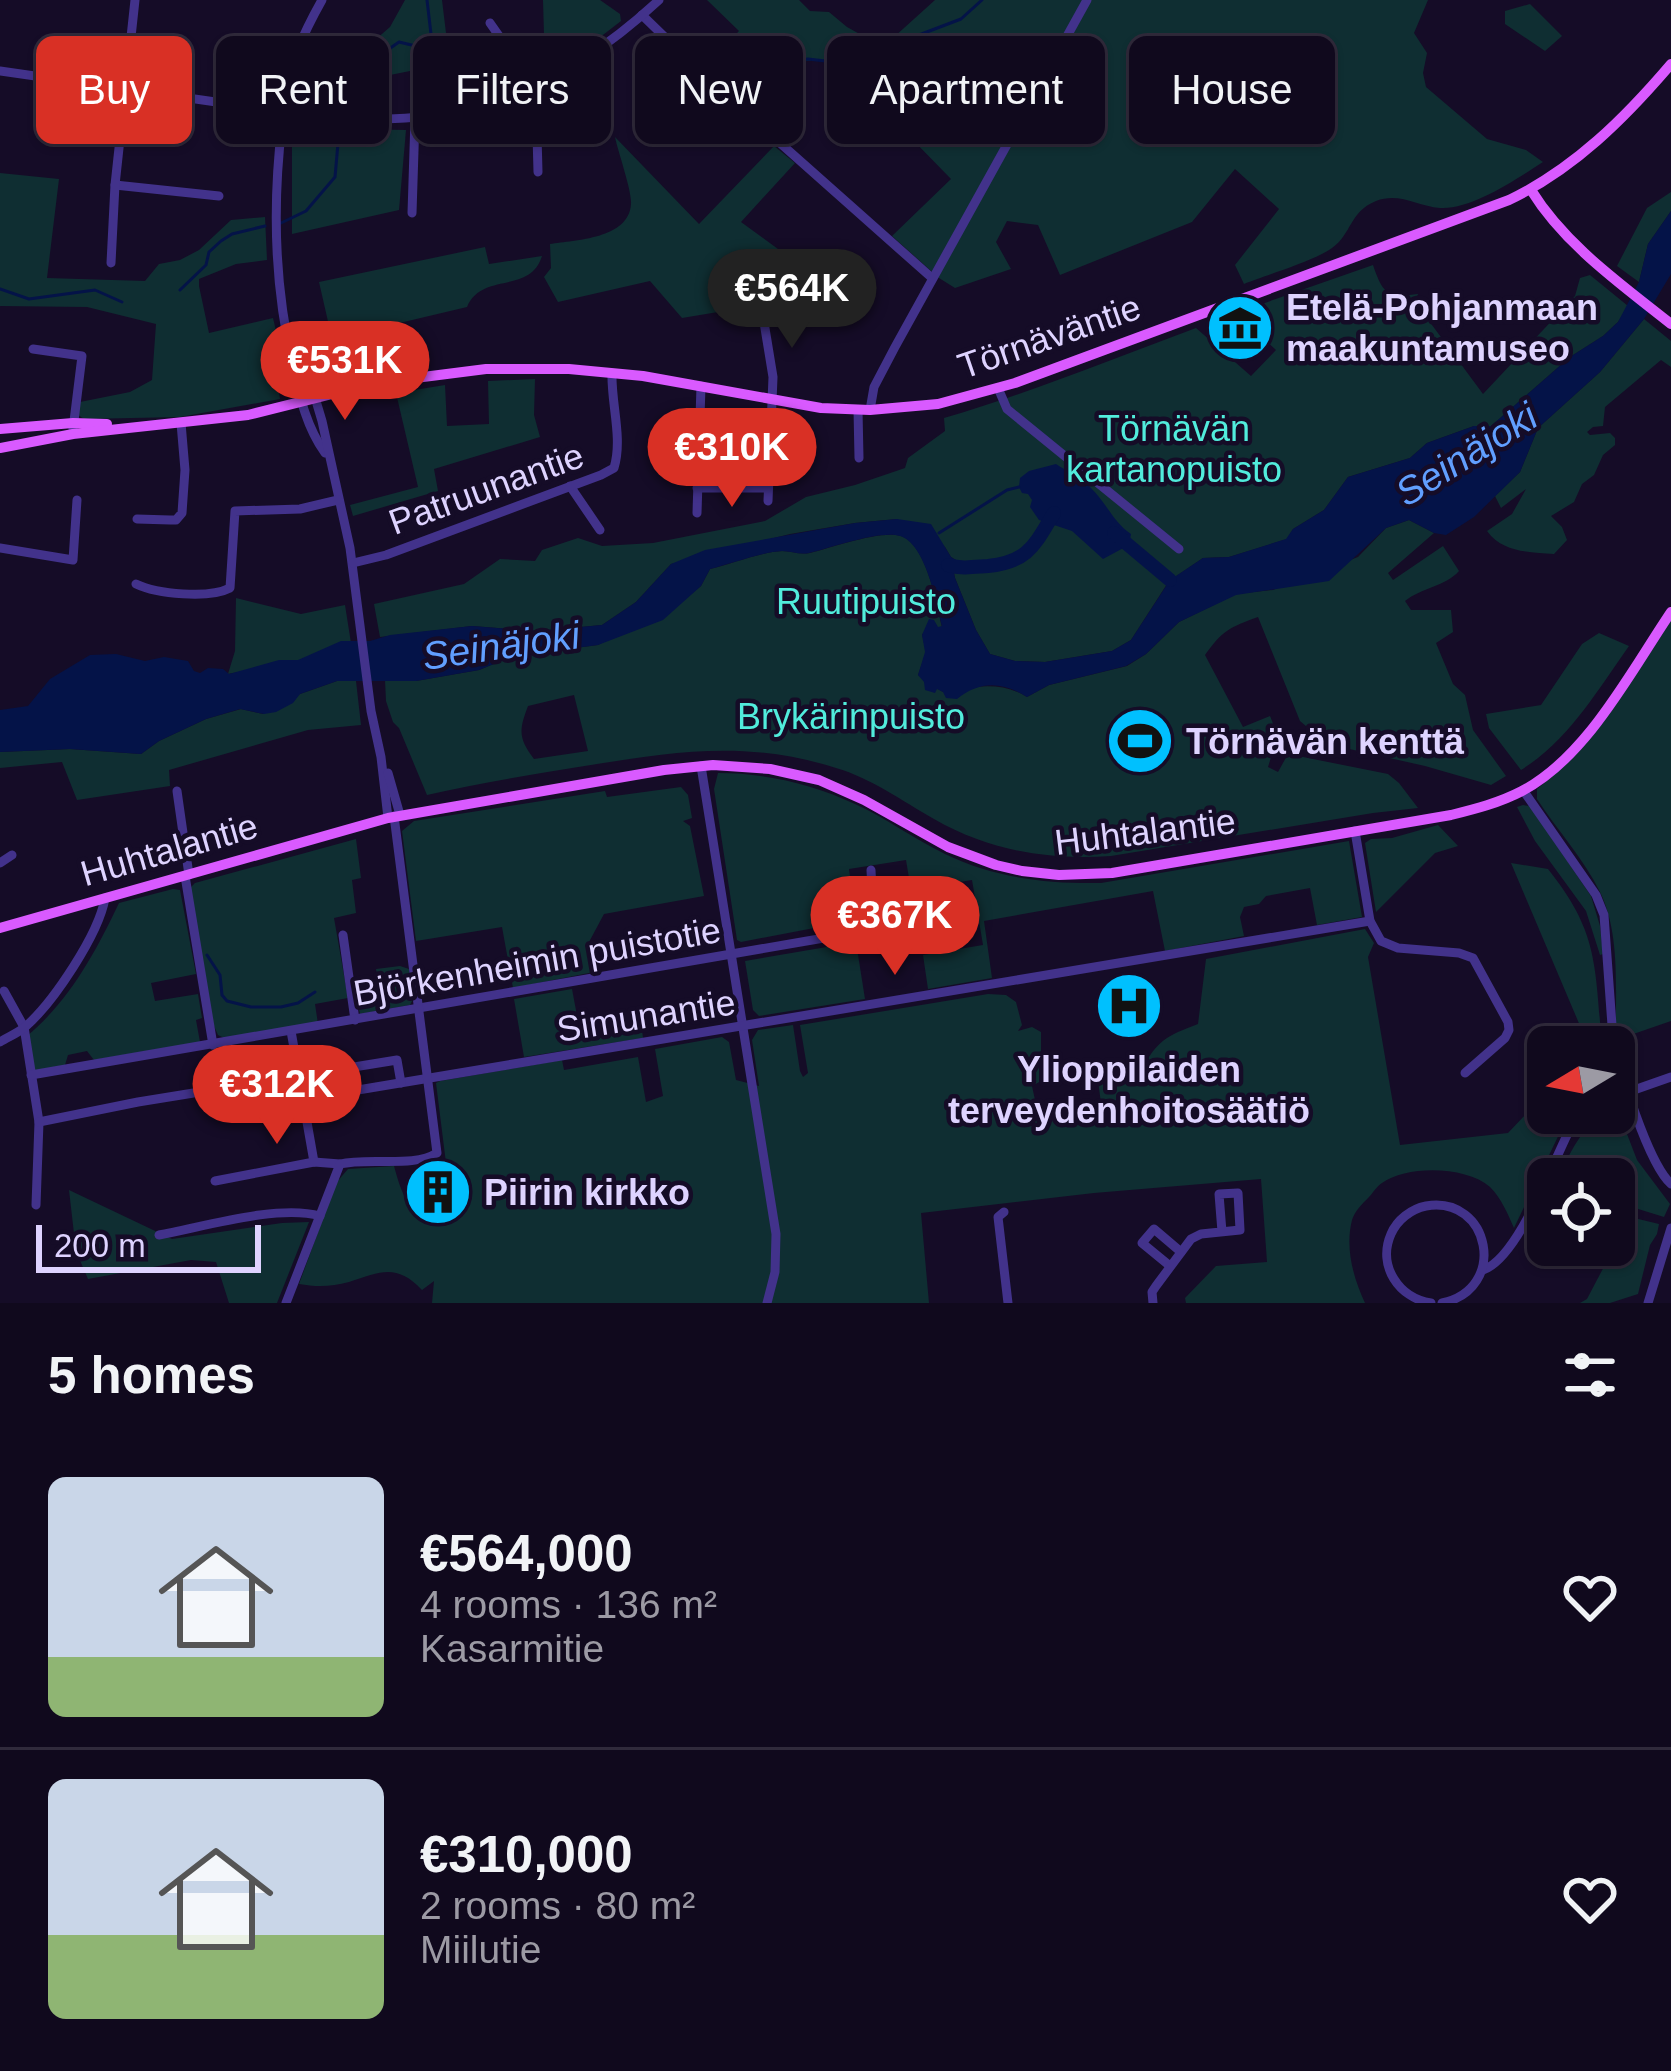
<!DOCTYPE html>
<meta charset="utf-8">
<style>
body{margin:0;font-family:Helvetica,sans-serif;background:#191226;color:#f1f3f6;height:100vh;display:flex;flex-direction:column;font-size:45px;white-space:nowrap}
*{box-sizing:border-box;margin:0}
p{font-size:39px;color:#9c9aa4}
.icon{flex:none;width:66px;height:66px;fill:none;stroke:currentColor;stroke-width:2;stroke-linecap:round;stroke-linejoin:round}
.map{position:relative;height:1303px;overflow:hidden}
.drawer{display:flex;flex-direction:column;background:#10091d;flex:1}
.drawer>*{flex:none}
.hud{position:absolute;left:36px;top:36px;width:1599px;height:108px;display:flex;gap:24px}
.needle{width:78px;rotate:260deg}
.tools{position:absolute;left:1527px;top:1026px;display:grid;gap:24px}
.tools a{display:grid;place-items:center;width:108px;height:108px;border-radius:18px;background:#10091d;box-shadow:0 3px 9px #0004,0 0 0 3px #302a3b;font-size:60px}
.scale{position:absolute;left:36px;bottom:30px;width:225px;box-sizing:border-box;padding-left:12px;border:6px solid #ded3ff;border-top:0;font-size:33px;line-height:42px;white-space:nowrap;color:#ded3ff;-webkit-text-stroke:9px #150c27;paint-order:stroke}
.price{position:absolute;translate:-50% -102px;padding:0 27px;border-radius:42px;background:#d93025;color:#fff;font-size:39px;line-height:78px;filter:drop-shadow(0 3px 6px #0008)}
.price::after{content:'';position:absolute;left:50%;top:72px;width:36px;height:27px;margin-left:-18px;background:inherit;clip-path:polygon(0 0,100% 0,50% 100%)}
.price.selected{background:#222;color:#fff}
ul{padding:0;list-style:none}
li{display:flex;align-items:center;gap:36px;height:300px;padding:0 48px}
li+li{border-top:3px solid #302a3b}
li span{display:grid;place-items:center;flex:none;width:336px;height:240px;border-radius:18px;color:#555}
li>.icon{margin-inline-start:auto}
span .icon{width:144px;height:144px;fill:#fffc;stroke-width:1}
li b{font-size:51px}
h2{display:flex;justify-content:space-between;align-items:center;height:144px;padding:0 48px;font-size:51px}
.tag{padding:0 42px;border-radius:18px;background:#10091d;box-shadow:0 3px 9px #0004,0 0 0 3px #302a3b;font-size:42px;line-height:108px}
.tag.selected{background:#d93025;color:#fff}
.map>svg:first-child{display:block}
.green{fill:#0f2e32;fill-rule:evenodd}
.water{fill:#041348}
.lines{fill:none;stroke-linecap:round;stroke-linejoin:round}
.stream{stroke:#041348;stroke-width:3}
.river{stroke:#041348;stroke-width:14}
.minor{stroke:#42328b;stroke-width:9}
.major{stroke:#d95aff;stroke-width:10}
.labels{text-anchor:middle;stroke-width:9;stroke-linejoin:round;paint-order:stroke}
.poi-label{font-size:36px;font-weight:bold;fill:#ded3ff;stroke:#150c27;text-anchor:start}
.street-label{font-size:36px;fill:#ded3ff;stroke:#150c27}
.park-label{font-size:36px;fill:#51ecdc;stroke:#150c27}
.water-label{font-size:39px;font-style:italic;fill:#619fff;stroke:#150c27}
</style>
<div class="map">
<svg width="1671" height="1303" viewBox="0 0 1671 1303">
<rect width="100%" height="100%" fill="#150c27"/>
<g class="green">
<path d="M405,0h37l4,33 -1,31 -60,12 2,35 -55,-1 27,-56 31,-27z"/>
<path d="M543,0h57l20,14 1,7 -35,27 -38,23 -3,-2z"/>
<path d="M707,0h92l11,11 19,1 18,15 36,20 52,-47h493l-14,33 13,20 -4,20 3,14 61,52 39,11 17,12c-26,17 -72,48 -103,46 -23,-2 -41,-16 -64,-7 -27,11 -24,33 -44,47 -18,13 -66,27 -88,36l-9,-19 44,-56 -44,-40 -43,53 -132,53 -22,-50 -31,-4 -11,21 15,27 -56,19 -16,-10 -47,-42 59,-57 -117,-120 -80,6 -31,21 -20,-18 36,-37z"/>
<path d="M1530,4l32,32 -17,15 -40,-27v-13z"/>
<path d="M308,128l98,2 -7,80 -107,24v-94l5,-8z"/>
<path d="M615,137l84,87 75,-78 21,17 -54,59 52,38 -18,21 -31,5 -2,22 -60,10 -32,-37 -92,21 -14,-25 7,-9 -1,-24c25,-4 79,-5 81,-40 1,-13 -13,-52 -16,-67z"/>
<path d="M0,173l59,6 -12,99 98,3 14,-17 21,-4 19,-10 32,-30 34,-3 2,43 -31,4 -37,15v7l10,47 64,-15 14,59 -4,8 -5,2 2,12 -100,18 -96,2 -6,-4 2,-13 50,-10 22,-12 4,-56 -69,-17 -87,-1z"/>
<path d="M1671,192v19l-23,33 -9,38 -22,-16 30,-58z"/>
<path d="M485,247l4,17 53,-8c-12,39 -60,15 -75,51l-135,32 -13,-57z"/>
<path d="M1373,265c10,29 14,33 45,29l-3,8 68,92 92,-98 5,-18 10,-3 38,31 -10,16 -15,14 -33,21 -80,70 -16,-1 -47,17 -17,15 -62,19 -24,33 -31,19 -6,10 -58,18 -26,1 -34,23 -38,59 -19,11 -67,11 -30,-1 -25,-7 -14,-24 -21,-52 -1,-5 5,-11 -8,-5 -6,-10 -48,-28 -42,4 -65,11 -119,30 -35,38 -34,23 -64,6 -66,-5 -92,11 -6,-33 90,-20 36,-25 35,2 7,-11 36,-12 24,8 51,-3 112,-22 41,-24 49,-12 50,-17 3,-10 37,-27 -1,-13c86,-25 168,-59 252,-90l55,48 25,-26 -40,-37z"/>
<path d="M1644,319l27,22v26l-10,-7 -56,47 -2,19 -10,1 -6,5 3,3 20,-2 5,5v7l-12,10 -9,20 -12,9 -8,18 -23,14 11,11 5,13 -13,14c-24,-2 -51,-1 -67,-23l25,-17 14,-25 -25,19 -6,-12 25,-24 18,-44 62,-56z"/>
<path d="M535,379l-1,36 6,22 -106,32 4,22 -85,25 -3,-11 68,-18 -22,-94 49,-8 2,41 42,-2 -1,-43z"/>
<path d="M1409,520l25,13 -46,40 5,7 50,-34 16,25c-13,15 -38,17 -54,30l6,9h40l2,22 -17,11 17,41 12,11 8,35 33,46 -15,9 -66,-19 -80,-18 -26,-11 -19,-16 -42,-104c-28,10 -36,14 -53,38l38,72 27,-11c9,19 4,32 -2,51l10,5 10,-18 100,20 11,9 19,25 -45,5 -262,43c-64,4 -121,-5 -177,-37 -32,-18 -63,-41 -98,-51 -94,-30 -170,-15 -264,0 -49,8 -97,16 -145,27l-28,-67 -6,-6 -7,-21 -1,-21 31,1 63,-11 34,-14 85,-11 87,-46 16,-13 9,-17c21,-5 51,-17 72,-18 10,0 17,4 28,2 21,-5 70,-23 91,-17 25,8 36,68 41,91l-20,7 4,18 -8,23 25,17c29,-5 57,-12 84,5l22,-12 78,-19 19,-12 33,-32 57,-28 37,-4 85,-33 28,-29zM574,695l14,56 -54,8c-16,-21 -15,-29 -6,-53z"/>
<path d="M236,598l65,16 44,-9 9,57 -48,7 -12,-8 -66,13 7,-23z"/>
<path d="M1671,621v400l-55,19c-1,-48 5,-105 -16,-148 -16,-33 -43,-62 -63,-93v-10c58,-45 94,-108 134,-168z"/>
<path d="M1599,633l30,13c-32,45 -60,94 -108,124l-32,-42 -3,-14 55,-9 41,-61z"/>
<path d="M337,681h19l5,44 -53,5 -139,40 1,16 -93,14 -15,-38 -62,6v-16l70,-3 71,5 18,-13 47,-22 35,-10 22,5 37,-20z"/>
<path d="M718,773c47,0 95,11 137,31 31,14 59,35 90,50 49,24 103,30 156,29l248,-42 13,76 -45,8 -7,-37 -44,8 -7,8 -15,3 -4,10 4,19 -79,15 -12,-60 -169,30 8,57 -64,11 -5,-34 60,-10 -11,-65 -61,10 -5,-30 -57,9 7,51 -115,22 -4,-2 -23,-151z"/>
<path d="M681,787l7,8 4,23 -9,3 7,5 14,70 -100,18 -15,28 5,30 -81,16 -11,-61 -86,14 -14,-110 12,-10 191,-30 2,6z"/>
<path d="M1523,805l6,1 5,6 57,84 9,30 3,28 -3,1 -14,-44 -51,-70 -18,-34z"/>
<path d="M1438,825l20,21 -23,7 -59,59 -11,-69 6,-4 21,-1z"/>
<path d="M356,839l5,39 -9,2 4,33 -22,5 14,80 -33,6 3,20 -94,14 -6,-3 -5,-11 -23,-136 5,-5z"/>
<path d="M1511,863l37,6c48,60 47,92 53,165l-1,3 -5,-4 -6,14z"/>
<path d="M173,889l7,1 16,84 -45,9 4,18 43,-7 4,24 -6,2 4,22 -106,18 -7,-9 -19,4 -3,10 -33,6 -5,-35c43,-36 68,-83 92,-133z"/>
<path d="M1365,929l9,14 -6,14 32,188 108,-12 40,-42v22h25l-8,9 -51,106c-6,-14 -13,-30 -24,-41 -24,-21 -83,-22 -108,-4 -6,4 -9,10 -13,14 -7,7 -14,14 -17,23 -7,28 1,57 13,83h-179l-1,-5 31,-32 51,-4 -6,-83 -167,14 -173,20 8,90h-497l2,-22 -12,9c-26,-27 -41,-18 -73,-8 -18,5 -33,5 -50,2l37,-101 12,-14 46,-3c10,37 17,53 58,45l-16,-128 4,-2 122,-21 2,10 74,-13 8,45 17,-6 -8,-47 67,-12 7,5 7,38 23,6 -7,-46 6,-10 35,-5 7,46 3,6 5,-4 -8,-48 188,-31 18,1 10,7 6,23 -4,6 14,-4 9,5v49l-9,5 6,28 63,-11 -3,-22 43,-11c17,-30 25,-34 57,-46l8,-65z"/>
<path d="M856,942l9,57 -106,17 -6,-6 -8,-49z"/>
<path d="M400,966l9,3 4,30 -3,6 -50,9 -5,-21 9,-2 2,5 14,-2 -4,-25z"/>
<path d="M572,989l6,32 48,-7 15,8 2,16 -119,19 -10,-58z"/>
<path d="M1614,1108h3l20,52 33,44 -6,13 -29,-9 -21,-12v-17h-30l-21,-12c13,-24 23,-48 51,-54z"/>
<path d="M69,1190l103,49 110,-16 27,-1 -32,81h-48l-13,-41 -25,-2 -103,19 -12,-28z"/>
<path d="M1630,1217l29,7 -2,10 -7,11 -12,49 -28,9h-30l7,-4z"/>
</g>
<g class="water">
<path d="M1671,211v63l-27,45 -44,53 -62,56 -18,44 -46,45 -28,18 -12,-2 -25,-13 -23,8 -57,53 -93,14 -57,27 -33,32 -20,12 -77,19 -22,12c-25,-16 -48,-16 -70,2l-11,-1 -3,-6 -6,-3 -2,4 -10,-3 -1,-8 -6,-7 7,-23 -3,-17 7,-16 5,1 4,7 4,-1c-5,-23 -17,-83 -42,-90 -21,-6 -69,12 -91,17 -10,2 -17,-2 -27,-2 -20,1 -51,13 -72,18l-9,17 -38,34 -65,25 -85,11 -34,14 -63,11h-79l-37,13 -7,9 -17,9 -12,2 -24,-5 -34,10 -47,22 -18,13 -71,-5 -70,3v-42l28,-4 22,-27 40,-24 26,-1 29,7 19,-4 24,4 6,10 6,2 8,-5 15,1 6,5 50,-14h19l43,-19h29l20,-6 82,-9 66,5 64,-6 34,-23 35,-38 34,-14 150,-27 42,-4 34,5 20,33 8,5v6l-5,5 1,5 21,52 14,24 25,7 30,1 67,-11 19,-11 39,-60 33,-22 26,-1 57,-18 7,-10 31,-19 24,-33 62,-19 17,-15 47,-17h17l79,-69 33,-21 15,-14 21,-40 9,-38z"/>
<path d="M1056,464c12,8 25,13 34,23 16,15 23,35 41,47l-2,11 -26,14 -31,-28 -33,-11 -9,-13 2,-7 -4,-6 -6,-1 -3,-6 1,-9 9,-7z"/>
</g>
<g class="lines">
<g class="stream">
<path d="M836,63c41,37 29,33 84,29"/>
<path d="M716,75l43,-20 19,8 30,-4 26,3 27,-5 100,-38 21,-19"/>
<path d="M344,108c15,-32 25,-46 55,-66l25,6 7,-14 -4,-34"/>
<path d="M281,223l25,-12 29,-34 4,-45"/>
<path d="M0,289l29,10 66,-9 27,12"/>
<path d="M180,290l26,-25 3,-13 12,-11 11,-7 33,-8"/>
<path d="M939,533l68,-43 12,-3"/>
<path d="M207,955l13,20 2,20 5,6 24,6h30l17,-4 17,-11"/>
</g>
<g class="river">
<path d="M1114,533l56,47"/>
<path d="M948,565c14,4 25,2 40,1 41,-4 47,-22 66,-53"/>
</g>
<g class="minor">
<path d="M642,15l67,65 223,198"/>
<path d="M490,23l40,57 6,17 2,75"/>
<path d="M0,71l272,39"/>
<path d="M285,100c4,-36 19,-68 37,-100"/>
<path d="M296,114c149,19 252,-11 363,-114"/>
<path d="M282,125c-10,82 -8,160 11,241 7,31 13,60 32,87"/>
<path d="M115,185l104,11"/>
<path d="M412,213l3,-94"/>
<path d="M111,263l4,-78 20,-185"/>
<path d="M761,304l12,73 -5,124"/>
<path d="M286,334l19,30 17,57 28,127 21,163 10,46 7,61"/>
<path d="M33,349l49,7 -9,73"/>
<path d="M998,388l9,21 172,140"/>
<path d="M858,410l1,48"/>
<path d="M870,410l4,-23 21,-40 192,-347"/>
<path d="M570,486l30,44"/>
<path d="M697,488h70"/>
<path d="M697,513l4,-127"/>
<path d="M137,519l33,1h6l6,-7 3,-43 -4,-47"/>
<path d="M0,548l73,12 4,-60"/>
<path d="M353,563l33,-8 215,-80 13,-7c9,-30 -3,-64 -2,-95"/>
<path d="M136,584c21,10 73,15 94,4l5,-77 65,-2 38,-9"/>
<path d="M701,766l75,468 -1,38 -8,31"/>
<path d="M388,773l12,42"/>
<path d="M1523,790l73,105 8,20 9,124c7,32 35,124 58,145"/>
<path d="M177,791l12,84"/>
<path d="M1355,831l15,90 11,20 17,7 61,5 14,5 35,64 1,8 -4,8 -40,35"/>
<path d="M0,863l12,-8"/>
<path d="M871,870l3,60"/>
<path d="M185,876l28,169"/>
<path d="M343,935l12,85"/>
<path d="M4,991l20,36 15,95 -3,83"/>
<path d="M291,1031l23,131"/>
<path d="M0,1042c8,-5 18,-9 25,-15 28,-24 74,-93 80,-129"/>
<path d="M31,1075l880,-152"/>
<path d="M1614,1097l57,-20"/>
<path d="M274,1104l1096,-183"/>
<path d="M39,1122l99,-20 259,-42 4,23"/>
<path d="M215,1181l99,-19 26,2"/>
<path d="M1004,1212l-6,5 10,86"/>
<path d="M159,1235c44,-8 119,-31 161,-19"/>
<path d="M1170,1266l-28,-23 12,-14 27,23"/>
<path d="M1483,1270c35,-12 69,-106 87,-141l11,-16"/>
<path d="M286,1303l54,-139c29,-7 74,4 97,-11l-43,-337"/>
<path d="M1153,1303l-1,-11 4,-6 35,-47 10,-5 39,-4 -2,-37 -19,1 3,38"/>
<path d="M1431,1303c-32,-5 -54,-37 -40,-69 6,-14 20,-25 35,-28 64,-11 83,83 16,97"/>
<path d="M1648,1303l23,-75"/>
</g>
<g class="major">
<path d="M1531,190c34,55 90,94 140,134"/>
<path d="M0,429l73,-6 34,1"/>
<path d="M0,448l73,-14 175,-19 128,-32 110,-14h83l74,7 178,32 49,2 68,-6 77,-21 494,-183c65,-31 116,-82 162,-136"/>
<path d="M0,928l388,-110 276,-48 49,-5 57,4 49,11 45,20 84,47 48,18 26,6 37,4 53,-2 339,-58c24,-6 48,-12 71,-24 65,-34 109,-120 149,-179"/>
</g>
</g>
<defs>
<symbol id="museum-disc" viewBox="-11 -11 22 22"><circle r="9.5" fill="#00c0fe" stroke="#150c27"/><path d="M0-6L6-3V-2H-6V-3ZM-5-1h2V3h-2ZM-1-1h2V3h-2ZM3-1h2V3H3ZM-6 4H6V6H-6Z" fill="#111"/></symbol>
<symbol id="stadium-disc" viewBox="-11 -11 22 22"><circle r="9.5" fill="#00c0fe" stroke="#150c27"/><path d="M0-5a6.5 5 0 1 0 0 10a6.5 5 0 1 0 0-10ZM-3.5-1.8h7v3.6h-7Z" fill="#111"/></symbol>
<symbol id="hospital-disc" viewBox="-11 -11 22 22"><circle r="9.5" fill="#00c0fe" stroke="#150c27"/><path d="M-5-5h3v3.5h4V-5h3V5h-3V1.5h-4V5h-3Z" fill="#111"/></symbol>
<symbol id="building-disc" viewBox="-11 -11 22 22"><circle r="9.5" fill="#00c0fe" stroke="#150c27"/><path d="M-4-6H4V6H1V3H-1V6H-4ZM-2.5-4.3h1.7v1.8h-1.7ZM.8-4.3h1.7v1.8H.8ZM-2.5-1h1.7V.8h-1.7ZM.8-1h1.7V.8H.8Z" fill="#111"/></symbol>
</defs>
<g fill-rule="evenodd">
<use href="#museum-disc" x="1202" y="290" width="76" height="76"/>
<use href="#stadium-disc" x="1102" y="703" width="76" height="76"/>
<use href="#hospital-disc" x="1091" y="968" width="76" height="76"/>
<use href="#building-disc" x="400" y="1154" width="76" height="76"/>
</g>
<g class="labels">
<g class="poi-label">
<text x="1286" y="320">Etelä-Pohjanmaan<tspan x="1286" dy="41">maakuntamuseo</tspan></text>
<text x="1186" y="754">Törnävän kenttä</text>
<text x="1129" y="1082" text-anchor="middle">Ylioppilaiden<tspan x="1129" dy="41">terveydenhoitosäätiö</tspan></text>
<text x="484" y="1205">Piirin kirkko</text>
</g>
<g class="street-label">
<text transform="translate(1049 336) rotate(-19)" y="13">Törnäväntie</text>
<text transform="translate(486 488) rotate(-20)" y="13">Patruunantie</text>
<text transform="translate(1145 831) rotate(-7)" y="13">Huhtalantie</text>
<text transform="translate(169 849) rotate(-16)" y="13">Huhtalantie</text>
<text transform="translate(537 961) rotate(-10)" y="13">Björkenheimin puistotie</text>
<text transform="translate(646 1015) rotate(-9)" y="13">Simunantie</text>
</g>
<g class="park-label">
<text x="1174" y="441">Törnävän<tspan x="1174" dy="41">kartanopuisto</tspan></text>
<text x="866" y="614">Ruutipuisto</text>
<text x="851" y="729">Brykärinpuisto</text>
</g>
<g class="water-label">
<text transform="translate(1466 454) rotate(-32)" y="14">Seinäjoki</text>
<text transform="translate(501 645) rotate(-8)" y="14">Seinäjoki</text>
</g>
</g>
</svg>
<div class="tools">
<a><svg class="needle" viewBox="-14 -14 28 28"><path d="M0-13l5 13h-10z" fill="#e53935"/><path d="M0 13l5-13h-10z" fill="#9c9aa4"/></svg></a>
<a><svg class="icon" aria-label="locate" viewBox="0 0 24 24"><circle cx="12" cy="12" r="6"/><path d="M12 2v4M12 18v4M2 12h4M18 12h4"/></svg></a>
</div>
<div class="scale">200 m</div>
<b class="price selected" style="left:792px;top:351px">€564K</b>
<b class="price" style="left:345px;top:423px">€531K</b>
<b class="price" style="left:732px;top:510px">€310K</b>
<b class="price" style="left:895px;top:978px">€367K</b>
<b class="price" style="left:277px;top:1147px">€312K</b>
<div class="hud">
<a class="tag selected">Buy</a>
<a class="tag">Rent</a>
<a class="tag">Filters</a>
<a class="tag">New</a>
<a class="tag">Apartment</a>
<a class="tag">House</a>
</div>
</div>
<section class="drawer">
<h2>5 homes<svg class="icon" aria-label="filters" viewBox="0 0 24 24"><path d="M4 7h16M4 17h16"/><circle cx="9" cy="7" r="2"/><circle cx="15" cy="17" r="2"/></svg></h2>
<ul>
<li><span style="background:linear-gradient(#c9d6e8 75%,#8fb573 0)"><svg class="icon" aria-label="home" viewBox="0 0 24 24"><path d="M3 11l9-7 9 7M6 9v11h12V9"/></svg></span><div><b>€564,000</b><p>4 rooms · 136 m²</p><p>Kasarmitie</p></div><svg class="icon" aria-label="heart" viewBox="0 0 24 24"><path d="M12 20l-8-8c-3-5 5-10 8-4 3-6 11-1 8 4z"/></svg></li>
<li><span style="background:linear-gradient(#c9d6e8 65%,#8fb573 0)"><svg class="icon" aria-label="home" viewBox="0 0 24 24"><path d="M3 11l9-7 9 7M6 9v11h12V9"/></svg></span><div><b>€310,000</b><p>2 rooms · 80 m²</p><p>Miilutie</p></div><svg class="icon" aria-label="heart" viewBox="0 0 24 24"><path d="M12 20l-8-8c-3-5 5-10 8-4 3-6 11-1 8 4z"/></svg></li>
</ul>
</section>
